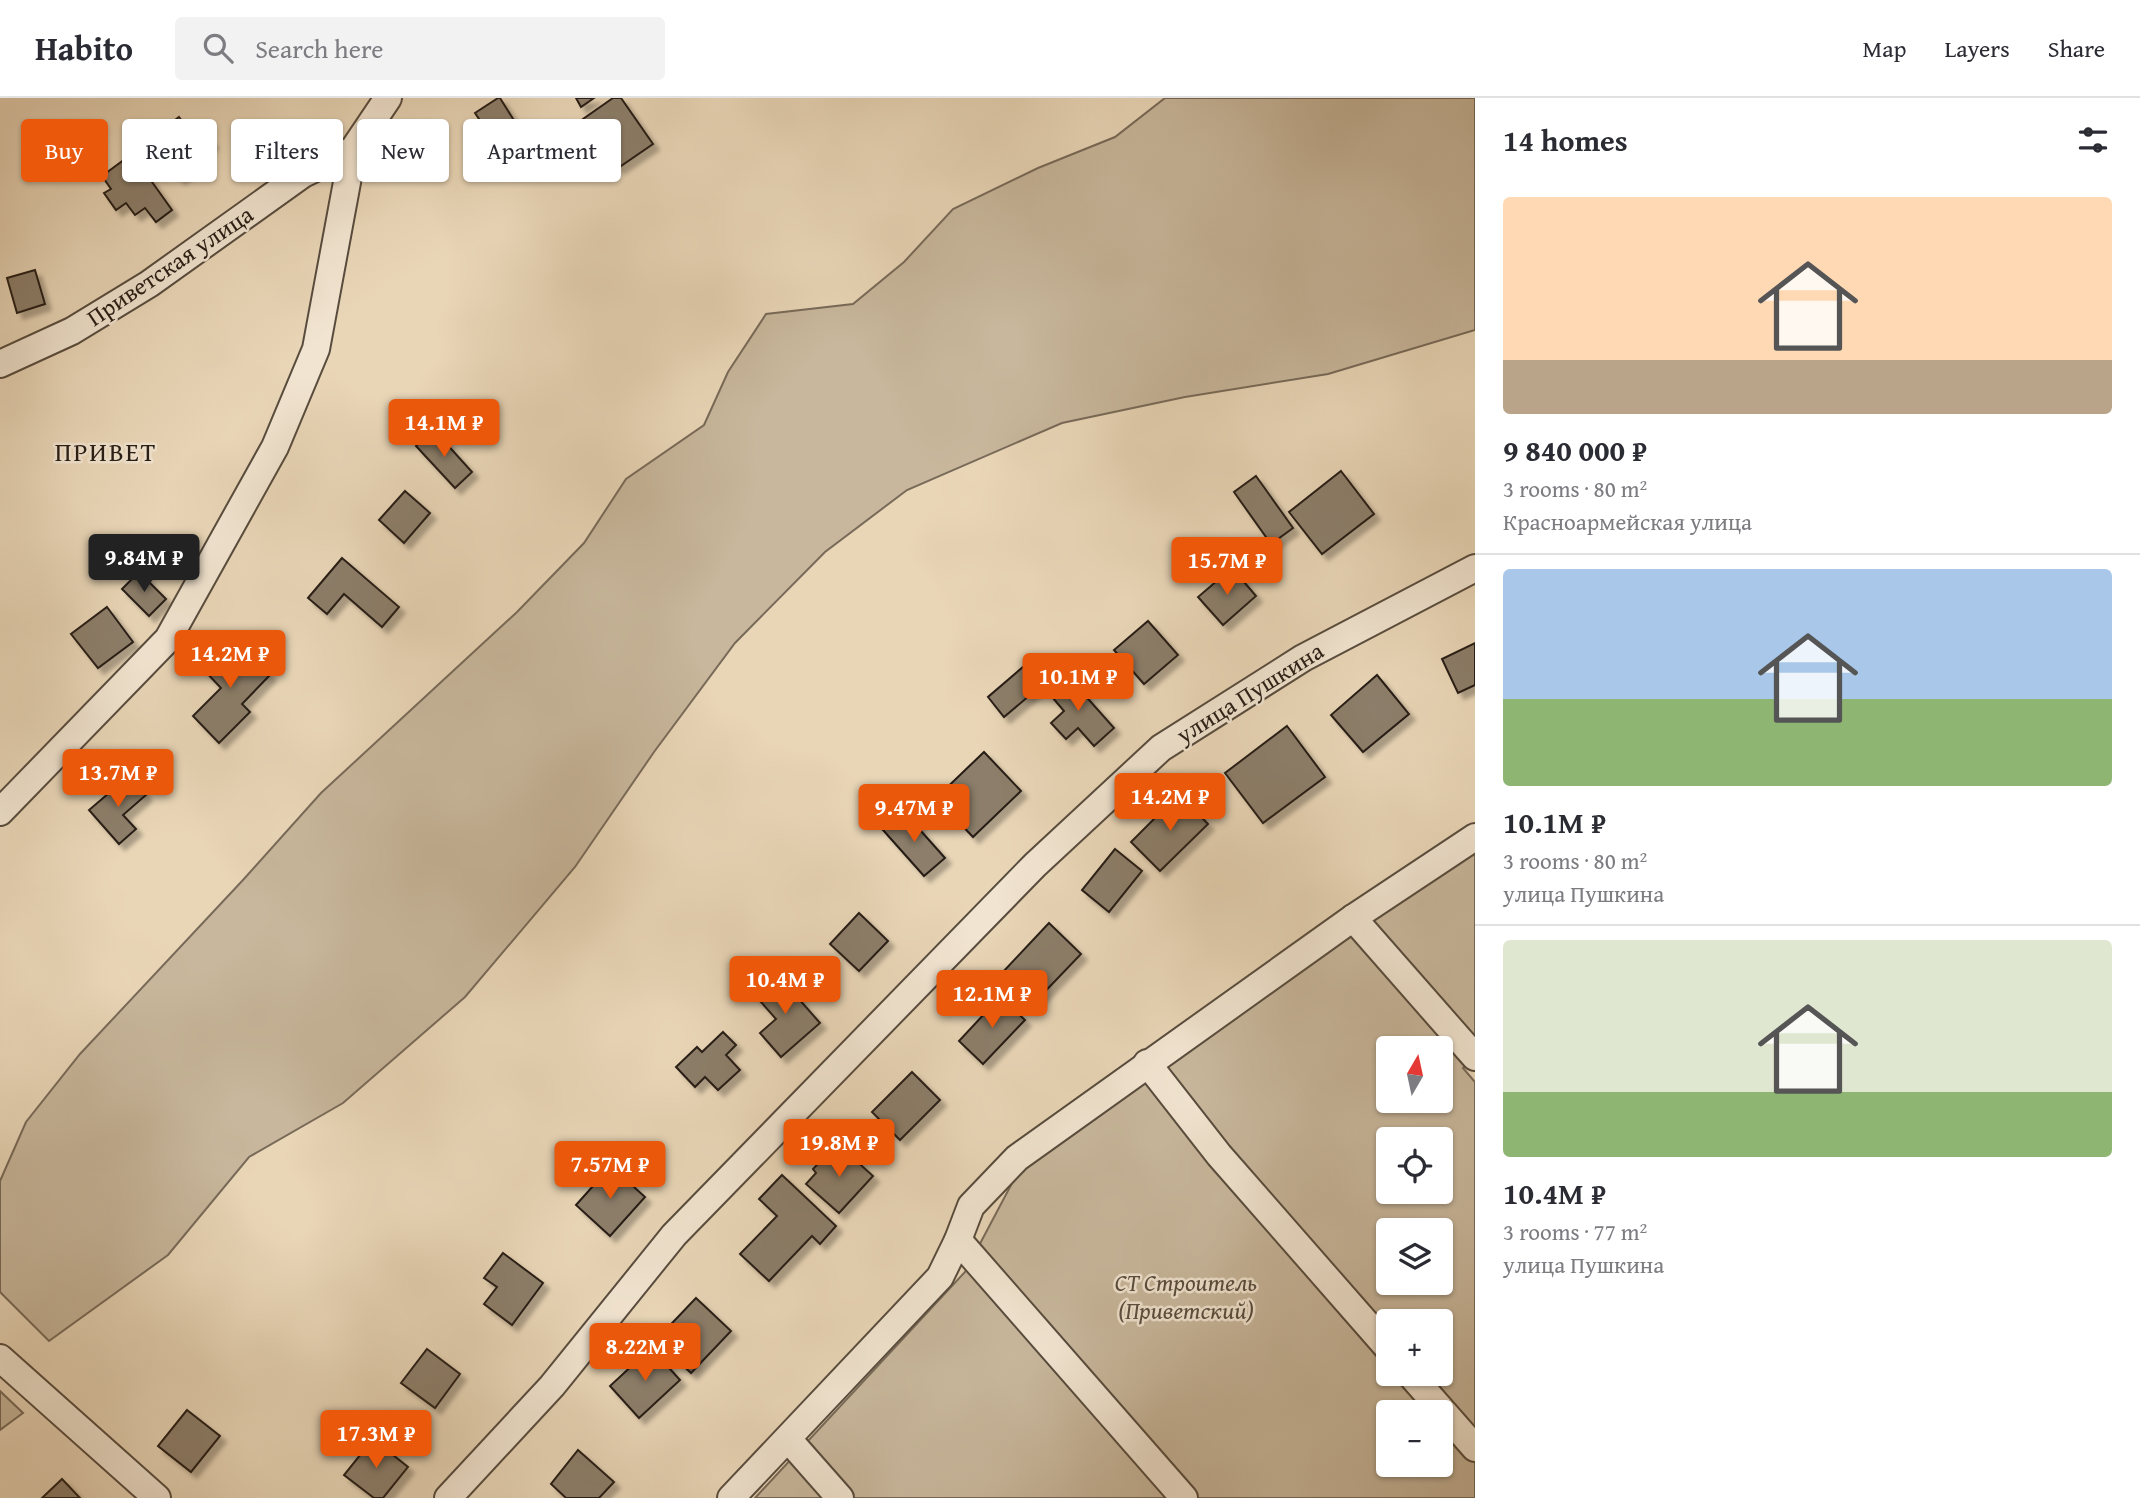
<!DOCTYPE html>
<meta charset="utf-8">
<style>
body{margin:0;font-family:"Gentium Book Plus",serif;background:#f2f2f3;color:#2b2b33;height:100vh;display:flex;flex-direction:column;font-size:26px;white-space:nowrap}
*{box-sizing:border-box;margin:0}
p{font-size:23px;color:#7c7c81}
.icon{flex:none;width:38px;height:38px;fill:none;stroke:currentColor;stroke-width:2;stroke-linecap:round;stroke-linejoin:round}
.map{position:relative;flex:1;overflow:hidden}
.details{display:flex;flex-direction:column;background:#fff;width:665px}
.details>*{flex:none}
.hud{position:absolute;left:21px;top:21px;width:665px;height:63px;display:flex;gap:14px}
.needle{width:46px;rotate:9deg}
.fabs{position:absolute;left:1376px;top:938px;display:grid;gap:14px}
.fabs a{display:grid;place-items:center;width:77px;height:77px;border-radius:7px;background:#fff;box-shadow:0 2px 5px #0004;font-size:35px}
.price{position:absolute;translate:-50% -60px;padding:0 16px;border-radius:7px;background:#ea580c;color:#fff;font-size:23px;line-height:46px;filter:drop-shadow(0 2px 4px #0008)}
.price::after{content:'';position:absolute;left:50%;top:42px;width:21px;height:16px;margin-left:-10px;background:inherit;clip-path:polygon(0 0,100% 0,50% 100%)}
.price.active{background:#222;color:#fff}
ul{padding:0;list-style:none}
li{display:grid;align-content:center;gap:14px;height:371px;padding:0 28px}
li+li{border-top:2px solid #e1e1e2}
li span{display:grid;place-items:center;height:217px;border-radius:7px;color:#555}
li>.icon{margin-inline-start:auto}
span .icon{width:126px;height:126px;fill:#fffc;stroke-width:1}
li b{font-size:30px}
h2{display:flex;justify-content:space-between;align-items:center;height:84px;padding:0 28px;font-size:30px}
.pill{padding:0 24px;border-radius:7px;background:#fff;box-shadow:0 2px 5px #0004;font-size:24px;line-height:63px}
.pill.active{background:#ea580c;color:#fff}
header{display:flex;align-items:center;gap:42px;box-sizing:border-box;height:98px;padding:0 35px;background:#fff;border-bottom:2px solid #e1e1e2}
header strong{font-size:33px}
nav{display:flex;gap:38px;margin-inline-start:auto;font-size:24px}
.search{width:490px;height:63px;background:#f2f2f3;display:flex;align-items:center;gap:18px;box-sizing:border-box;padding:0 24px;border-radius:7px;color:#7c7c81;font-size:26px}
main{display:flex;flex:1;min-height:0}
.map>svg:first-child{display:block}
.green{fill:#c8b79c;stroke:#786a59;stroke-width:2;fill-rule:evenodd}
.building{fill:#8c7e6a;stroke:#281e16;stroke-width:2;filter:url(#shadow)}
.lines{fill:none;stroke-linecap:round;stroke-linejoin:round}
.minor-casing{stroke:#584c3e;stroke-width:30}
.minor{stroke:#f1e4d0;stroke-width:26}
.labels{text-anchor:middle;stroke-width:5;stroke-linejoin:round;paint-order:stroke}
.street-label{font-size:24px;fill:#281e16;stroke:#f1e4d0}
.park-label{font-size:24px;font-style:italic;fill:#584c3e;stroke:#f1e4d0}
.neighbourhood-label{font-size:26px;letter-spacing:2px;fill:#281e16;stroke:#f1e4d0}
</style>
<header>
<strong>Habito</strong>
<div class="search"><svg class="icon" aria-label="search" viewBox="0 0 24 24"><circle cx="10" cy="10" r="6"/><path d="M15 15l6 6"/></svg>Search here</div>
<nav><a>Map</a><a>Layers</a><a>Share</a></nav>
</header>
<main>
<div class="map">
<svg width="1475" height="1400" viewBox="0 0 1475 1400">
<defs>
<filter id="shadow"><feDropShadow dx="6" dy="6" stdDeviation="2" flood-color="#0004"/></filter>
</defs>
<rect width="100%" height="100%" fill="#e9d6b7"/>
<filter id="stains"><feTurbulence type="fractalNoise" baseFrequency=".00286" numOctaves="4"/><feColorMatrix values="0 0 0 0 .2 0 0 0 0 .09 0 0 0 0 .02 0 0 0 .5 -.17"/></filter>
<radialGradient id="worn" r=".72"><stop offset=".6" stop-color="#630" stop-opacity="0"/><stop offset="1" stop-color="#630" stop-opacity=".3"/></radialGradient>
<g class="green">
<path d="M1165,0h310v232l-147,44 -143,23 -123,26 -155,67 -82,62 -90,91 -81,109 -79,115 -110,130 -122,106 -94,54 -81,98 -119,86 -49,-49v-111l26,-59 54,-68 163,-174 78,-87 196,-181 67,-69 42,-64 78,-54 24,-53 38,-58 87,-10 51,-42 49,-53 85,-41 77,-31z"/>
<path d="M1475,755v205l-12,10 12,14v416h-720l210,-226 55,-104 330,-232zM1388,950h52v53h-52zM1388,1041h52v53h-52zM1388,1132h52v53h-52zM1388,1223h52v53h-52zM1388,1314h52v53h-52z"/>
<path d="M0,1293l23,22 -23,17z"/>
</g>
<g class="building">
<path d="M498,0h2l15,24 -37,24 -12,-19 13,-8 -4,-6z"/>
<path d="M576,0h18l-13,9z"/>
<path d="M613,0h8l32,46 -35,24 -35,-49z"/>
<path d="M179,19l10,13 8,-6 15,19 -11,8 5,6 -27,21 -30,-38z"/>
<path d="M132,56l40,56 -16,12 -11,-14 -10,7 -9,-12 -10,7 -12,-17 7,-4 -9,-13z"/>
<path d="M35,172l10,34 -28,9 -10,-35z"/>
<path d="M434,332l38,42 -17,16 -39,-42z"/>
<path d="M1341,373l33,43 -52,40 -33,-42z"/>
<path d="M1256,378l37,52 -22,16 -37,-52z"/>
<path d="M405,393l25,22 -26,30 -25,-23z"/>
<path d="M342,460l57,49 -17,20 -38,-33 -17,20 -19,-16z"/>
<path d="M1232,470l24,28 -33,29 -25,-28z"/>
<path d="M139,474l27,27 -17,17 -27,-27z"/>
<path d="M107,509l26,35 -35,26 -27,-34z"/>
<path d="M1148,523l30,34 -34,29 -30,-34z"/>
<path d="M233,540l37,37 -28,29 8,8 -31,31 -26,-27 28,-28 -18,-19z"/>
<path d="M1475,545v42l-17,8 -16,-34z"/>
<path d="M1031,562l17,20 -44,37 -16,-20z"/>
<path d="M1066,576l48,54 -20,18 -16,-18 -12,11 -15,-16 13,-12 -17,-20z"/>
<path d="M1377,577l32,39 -46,38 -32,-37z"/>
<path d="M1287,628l38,51 -62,46 -38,-50z"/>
<path d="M984,654l37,39 -48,46 -37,-39z"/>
<path d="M129,678l17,19 -23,20 13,14 -17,15 -30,-34z"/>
<path d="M1179,696l29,30 -48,47 -29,-29z"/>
<path d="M904,714l41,46 -21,18 -41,-46z"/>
<path d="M1115,751l27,22 -33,41 -27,-22z"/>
<path d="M859,815l29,28 -29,30 -29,-27z"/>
<path d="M1049,825l32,31 -48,50 -32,-30z"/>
<path d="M776,875l44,50 -39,34 -21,-24 16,-14 -23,-26z"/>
<path d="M1000,899l25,23 -42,44 -24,-23z"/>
<path d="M723,934l13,13 -10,10 14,15 -22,20 -13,-13 -10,10 -19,-20 21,-20 5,5z"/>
<path d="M912,974l28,28 -40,40 -28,-28z"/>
<path d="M841,1049l32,29 -34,37 -33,-29 10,-11 -3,-4 13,-14 4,4z"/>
<path d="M611,1068l34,31 -35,39 -34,-31z"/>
<path d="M782,1077l54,51 -16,18 -8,-8 -43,45 -29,-27 37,-38 -18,-17z"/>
<path d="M503,1155l40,30 -31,42 -28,-21 13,-17 -13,-9z"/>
<path d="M696,1200l35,33 -40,42 -35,-33z"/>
<path d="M651,1250l29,32 -41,38 -29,-32z"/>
<path d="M427,1251l33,25 -25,34 -34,-25z"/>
<path d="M187,1312l33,26 -29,36 -33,-26z"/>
<path d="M373,1341l35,28 -25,31h-9l-30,-23z"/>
<path d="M578,1352l36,32 -15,16h-33l-15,-14z"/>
<path d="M62,1381l18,19h-38z"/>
</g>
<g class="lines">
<defs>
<g id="minor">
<path d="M0,266l72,-33 77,-47 154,-110 50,-24 35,-52"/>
<path d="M0,714l168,-173 107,-192 41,-98 37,-199"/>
<path d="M1353,820l122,139"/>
<path d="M1147,965l72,92 169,193"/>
<path d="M958,1142l226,258"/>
<path d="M0,1260l157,140"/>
<path d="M1410,1276l65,74"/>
<path d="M788,1341l52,59"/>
<path d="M448,1400l104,-112 122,-151 361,-370 126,-117 142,-90 172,-90"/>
<path d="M731,1400l209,-221 18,-37 13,-34 46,-48 336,-240 122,-81"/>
</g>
</defs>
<use href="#minor" class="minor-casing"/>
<use href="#minor" class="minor"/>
</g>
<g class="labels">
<g class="street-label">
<text transform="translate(170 168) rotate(-34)" y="8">Приветская улица</text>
<text transform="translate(1250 595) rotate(-32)" y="8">улица Пушкина</text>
</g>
<g class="park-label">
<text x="1186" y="1193">СТ Строитель<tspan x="1186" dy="28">(Приветский)</tspan></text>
</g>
<g class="neighbourhood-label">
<text x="106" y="363">ПРИВЕТ</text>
</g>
</g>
<rect width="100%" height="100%" filter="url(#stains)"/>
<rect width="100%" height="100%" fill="url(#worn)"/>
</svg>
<div class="fabs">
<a><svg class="needle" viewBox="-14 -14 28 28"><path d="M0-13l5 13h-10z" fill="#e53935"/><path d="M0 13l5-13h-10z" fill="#7c7c81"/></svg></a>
<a><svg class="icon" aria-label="locate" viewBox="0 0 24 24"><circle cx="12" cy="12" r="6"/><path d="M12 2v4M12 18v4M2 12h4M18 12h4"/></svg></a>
<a><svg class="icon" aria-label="layers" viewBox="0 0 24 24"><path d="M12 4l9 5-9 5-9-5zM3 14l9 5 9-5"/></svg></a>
<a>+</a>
<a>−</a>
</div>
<b class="price" style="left:444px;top:361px">14.1M ₽</b>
<b class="price active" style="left:144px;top:496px">9.84M ₽</b>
<b class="price" style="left:1227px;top:499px">15.7M ₽</b>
<b class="price" style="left:230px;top:592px">14.2M ₽</b>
<b class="price" style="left:1078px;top:615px">10.1M ₽</b>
<b class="price" style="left:118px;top:711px">13.7M ₽</b>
<b class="price" style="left:1170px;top:735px">14.2M ₽</b>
<b class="price" style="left:914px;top:746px">9.47M ₽</b>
<b class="price" style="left:785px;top:918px">10.4M ₽</b>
<b class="price" style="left:992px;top:932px">12.1M ₽</b>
<b class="price" style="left:839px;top:1081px">19.8M ₽</b>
<b class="price" style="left:610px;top:1103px">7.57M ₽</b>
<b class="price" style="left:645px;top:1285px">8.22M ₽</b>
<b class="price" style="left:376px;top:1372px">17.3M ₽</b>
<div class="hud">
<a class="pill active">Buy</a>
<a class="pill">Rent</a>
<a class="pill">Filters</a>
<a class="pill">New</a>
<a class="pill">Apartment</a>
</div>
</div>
<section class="details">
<h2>14 homes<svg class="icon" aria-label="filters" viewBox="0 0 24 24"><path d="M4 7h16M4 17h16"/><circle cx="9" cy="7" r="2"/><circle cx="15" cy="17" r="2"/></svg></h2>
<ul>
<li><span style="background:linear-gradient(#ffd9b3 75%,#b9a48a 0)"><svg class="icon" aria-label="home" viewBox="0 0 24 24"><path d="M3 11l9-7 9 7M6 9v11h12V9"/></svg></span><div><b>9 840 000 ₽</b><p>3 rooms · 80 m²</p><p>Красноармейская улица</p></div></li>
<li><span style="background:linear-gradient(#a9c7e8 60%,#8fb573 0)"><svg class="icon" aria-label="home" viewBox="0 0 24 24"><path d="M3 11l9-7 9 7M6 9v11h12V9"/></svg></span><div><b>10.1M ₽</b><p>3 rooms · 80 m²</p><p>улица Пушкина</p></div></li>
<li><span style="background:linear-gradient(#dfe7d0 70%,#8fb573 0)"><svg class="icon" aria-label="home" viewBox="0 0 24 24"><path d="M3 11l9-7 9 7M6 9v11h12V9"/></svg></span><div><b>10.4M ₽</b><p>3 rooms · 77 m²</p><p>улица Пушкина</p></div></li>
</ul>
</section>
</main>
